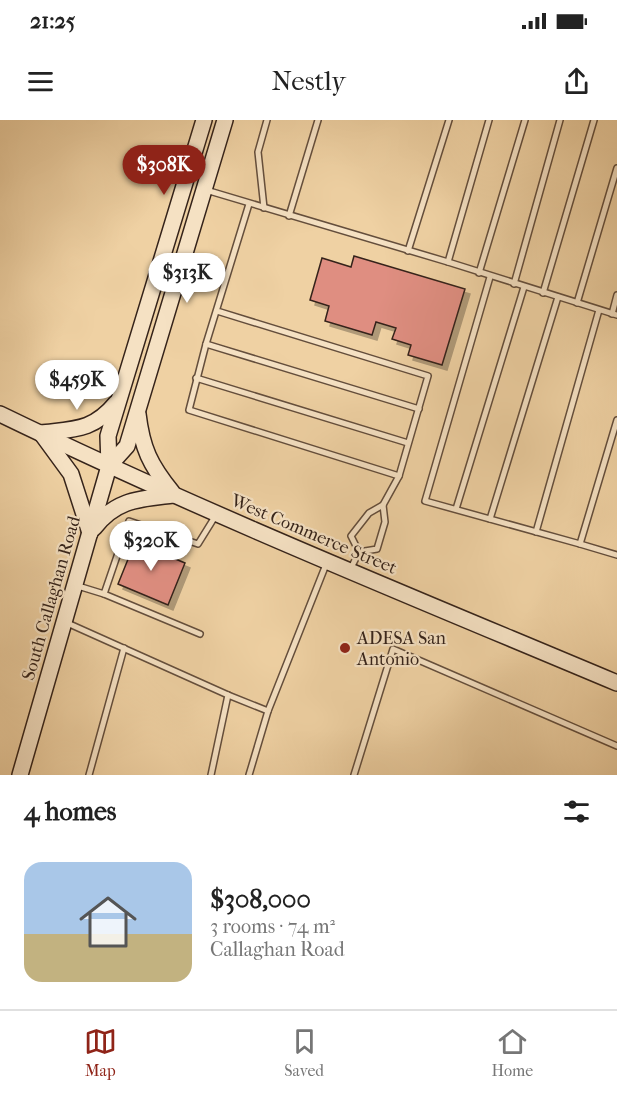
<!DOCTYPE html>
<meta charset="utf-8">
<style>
body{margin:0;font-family:"IM FELL French Canon",serif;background:#f2f2f2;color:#222;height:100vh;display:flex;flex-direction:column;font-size:22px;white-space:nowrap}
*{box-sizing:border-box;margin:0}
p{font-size:20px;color:#767676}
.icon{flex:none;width:33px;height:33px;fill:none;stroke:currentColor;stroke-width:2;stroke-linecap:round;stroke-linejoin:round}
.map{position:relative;height:655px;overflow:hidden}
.sheet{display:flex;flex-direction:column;background:#fff;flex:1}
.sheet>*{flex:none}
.price{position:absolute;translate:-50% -51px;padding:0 14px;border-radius:21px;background:#fff;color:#222;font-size:20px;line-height:39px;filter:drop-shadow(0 2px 3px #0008)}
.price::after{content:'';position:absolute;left:50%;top:36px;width:18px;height:14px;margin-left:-9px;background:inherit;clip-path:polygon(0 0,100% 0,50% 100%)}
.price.selected{background:#8f2418;color:#fff}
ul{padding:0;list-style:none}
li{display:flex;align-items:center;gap:18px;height:150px;padding:0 24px}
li+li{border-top:2px solid #e0e0e0}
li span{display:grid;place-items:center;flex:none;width:168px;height:120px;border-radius:18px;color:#555}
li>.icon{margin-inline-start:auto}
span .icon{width:72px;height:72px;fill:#fffc;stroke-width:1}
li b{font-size:26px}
h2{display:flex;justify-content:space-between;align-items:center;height:72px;padding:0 24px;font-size:26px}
.status{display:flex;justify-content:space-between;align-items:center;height:42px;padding:0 30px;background:#fff;direction:ltr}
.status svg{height:16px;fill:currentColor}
header{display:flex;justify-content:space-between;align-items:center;height:78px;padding:0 24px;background:#fff;font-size:27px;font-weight:600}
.tab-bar{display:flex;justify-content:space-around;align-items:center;height:84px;border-top:2px solid #e0e0e0;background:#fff;font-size:16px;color:#767676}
.tab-bar a{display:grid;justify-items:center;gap:3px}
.tab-bar .selected{color:#8f2418}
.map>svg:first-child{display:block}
.building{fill:#df8e81;stroke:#35231a;stroke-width:1.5;filter:url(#shadow)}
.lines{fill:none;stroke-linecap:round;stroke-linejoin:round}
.lane-casing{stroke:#644e3c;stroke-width:8}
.secondary-casing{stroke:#35231a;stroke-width:18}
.lane{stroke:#f5e1c3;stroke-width:5}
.secondary{stroke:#f5e1c3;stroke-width:15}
.poi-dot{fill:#8f2418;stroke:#f5e1c3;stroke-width:2}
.labels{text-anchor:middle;stroke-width:4.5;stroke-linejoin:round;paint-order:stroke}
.street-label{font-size:18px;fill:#35231a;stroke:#f5e1c3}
.poi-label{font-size:18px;fill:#35231a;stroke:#f5e1c3;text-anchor:start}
</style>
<div class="status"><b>21:25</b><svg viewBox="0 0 49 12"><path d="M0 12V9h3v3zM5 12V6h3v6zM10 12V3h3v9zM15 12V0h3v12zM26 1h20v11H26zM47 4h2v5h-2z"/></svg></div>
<header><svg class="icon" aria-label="menu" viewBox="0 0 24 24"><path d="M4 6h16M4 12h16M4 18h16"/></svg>Nestly<svg class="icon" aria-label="share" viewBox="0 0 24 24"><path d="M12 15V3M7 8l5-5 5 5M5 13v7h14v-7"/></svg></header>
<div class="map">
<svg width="617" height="655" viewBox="0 0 617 655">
<defs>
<filter id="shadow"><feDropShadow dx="5" dy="5" stdDeviation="0" flood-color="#0004"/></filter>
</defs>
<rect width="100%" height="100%" fill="#efd1a3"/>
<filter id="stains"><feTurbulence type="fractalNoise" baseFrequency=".00333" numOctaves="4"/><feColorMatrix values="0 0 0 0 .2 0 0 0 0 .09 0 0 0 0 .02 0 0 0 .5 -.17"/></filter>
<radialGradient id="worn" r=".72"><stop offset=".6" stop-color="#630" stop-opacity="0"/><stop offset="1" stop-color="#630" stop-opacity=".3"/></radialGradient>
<g class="building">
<path d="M354,136l111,33 -23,76 -34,-10 3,-10 -19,-6 4,-11 -20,-6 -4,13 -47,-14 4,-15 -19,-6 12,-42 29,9z"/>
<path d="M137,417l14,5 -2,6 36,15 -17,42 -50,-21z"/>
</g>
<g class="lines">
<defs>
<g id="lane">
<path d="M206,70l242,72 169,53"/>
<path d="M264,88l-6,-56 9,-32"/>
<path d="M289,96l29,-96"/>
<path d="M408,131l41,-131"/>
<path d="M448,142l41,-142"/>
<path d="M479,153l46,-153"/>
<path d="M490,157l-65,224 155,43 37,-124"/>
<path d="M514,164l46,-164"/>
<path d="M543,173l51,-173"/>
<path d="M577,183l40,-135"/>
<path d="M217,191l211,65 -29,100 -210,-66 17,-66 43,-140"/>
<path d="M612,194l5,-19"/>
<path d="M206,224l213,65"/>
<path d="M196,258l212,65"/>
<path d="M383,385l2,17 -8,27 -18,3 -8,-16 18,-23z"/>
<path d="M383,385l16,-29"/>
<path d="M456,389l68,-222"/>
<path d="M490,399l68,-222"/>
<path d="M536,412l63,-222"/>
<path d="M580,424l37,11"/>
<path d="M350,450l9,-18"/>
<path d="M78,466l26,8 25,-73 69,23 18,-29"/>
<path d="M104,474l96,40"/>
<path d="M65,502l163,73 40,16 -19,64"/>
<path d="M268,591l59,-149"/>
<path d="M89,655l35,-127"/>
<path d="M211,655l17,-80"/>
<path d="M354,655l39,-126 224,97"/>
</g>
<g id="secondary">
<path d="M0,294c202,98 410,182 617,269"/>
<path d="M138,294c4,34 12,51 34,78"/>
<path d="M109,346l18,-20 98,-326"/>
<path d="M94,408c22,-29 46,-29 79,-33"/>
<path d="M90,413l-19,-59 -30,-41c33,-4 52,-2 75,-30"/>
<path d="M20,655l89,-309 -1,-30 96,-316"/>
</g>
</defs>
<use href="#lane" class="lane-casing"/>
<use href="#secondary" class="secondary-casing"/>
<use href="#lane" class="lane"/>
<use href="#secondary" class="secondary"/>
</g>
<circle class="poi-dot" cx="345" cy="528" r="6"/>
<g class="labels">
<g class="street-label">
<text transform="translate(314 414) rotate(23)" y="6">West Commerce Street</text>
<text transform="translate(51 478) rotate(-74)" y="6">South Callaghan Road</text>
</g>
<g class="poi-label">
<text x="357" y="524">ADESA San<tspan x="357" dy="21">Antonio</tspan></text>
</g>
</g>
<rect width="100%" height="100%" filter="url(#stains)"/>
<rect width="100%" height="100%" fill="url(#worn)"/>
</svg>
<b class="price selected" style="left:164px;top:76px">$308K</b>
<b class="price" style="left:187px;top:184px">$313K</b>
<b class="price" style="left:77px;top:291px">$459K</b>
<b class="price" style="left:151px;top:452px">$320K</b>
</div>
<section class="sheet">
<h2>4 homes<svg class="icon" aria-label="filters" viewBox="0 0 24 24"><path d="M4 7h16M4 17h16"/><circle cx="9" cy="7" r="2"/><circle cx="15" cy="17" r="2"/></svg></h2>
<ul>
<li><span style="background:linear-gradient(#a9c7e8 60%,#c2b280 0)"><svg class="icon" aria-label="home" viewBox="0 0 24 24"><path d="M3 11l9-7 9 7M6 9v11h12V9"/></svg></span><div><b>$308,000</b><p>3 rooms · 74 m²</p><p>Callaghan Road</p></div></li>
</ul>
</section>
<nav class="tab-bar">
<a class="selected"><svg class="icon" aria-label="map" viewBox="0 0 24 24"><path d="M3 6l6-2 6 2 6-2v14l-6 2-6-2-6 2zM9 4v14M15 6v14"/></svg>Map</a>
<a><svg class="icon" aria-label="saved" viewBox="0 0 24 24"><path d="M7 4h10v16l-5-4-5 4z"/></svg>Saved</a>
<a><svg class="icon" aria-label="home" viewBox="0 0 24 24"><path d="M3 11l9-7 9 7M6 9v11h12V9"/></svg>Home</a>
</nav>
